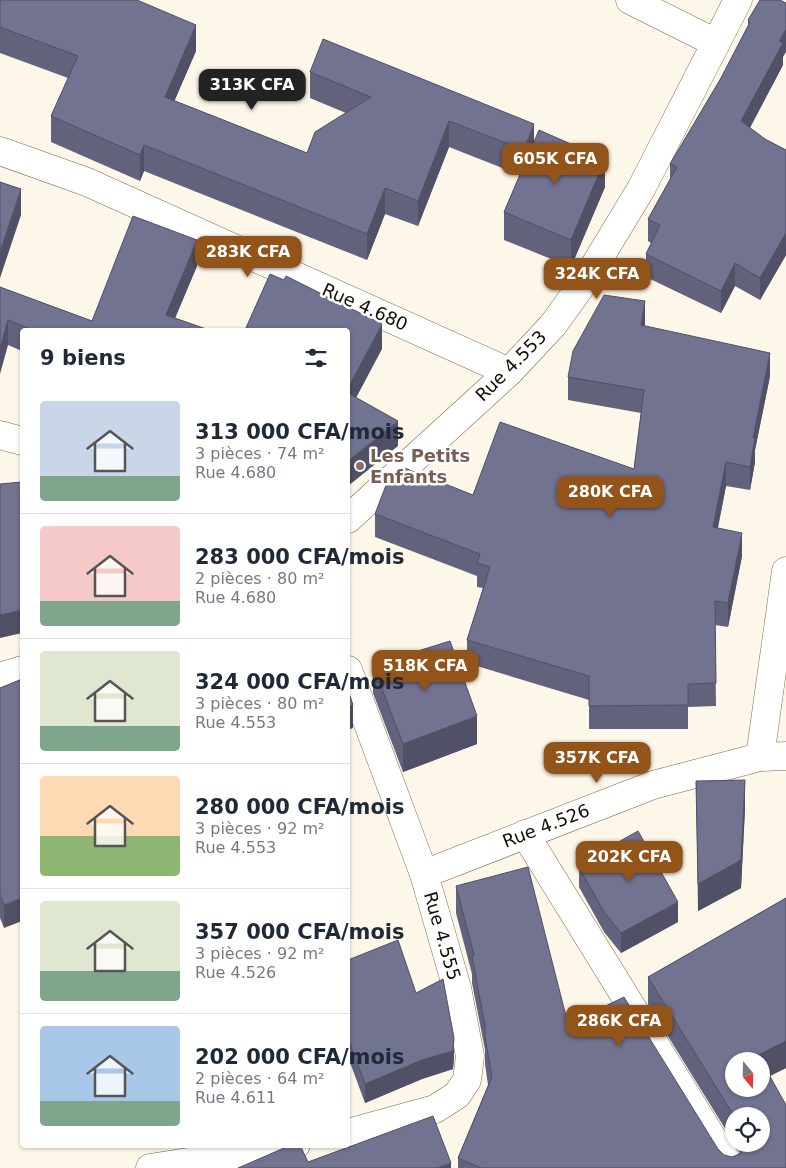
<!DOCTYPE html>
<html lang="fr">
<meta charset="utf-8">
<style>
body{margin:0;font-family:"DejaVu Sans",sans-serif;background:#f6f6f7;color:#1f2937;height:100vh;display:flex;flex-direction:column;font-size:19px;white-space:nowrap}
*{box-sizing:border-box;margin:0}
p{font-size:16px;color:#747a83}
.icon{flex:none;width:28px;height:28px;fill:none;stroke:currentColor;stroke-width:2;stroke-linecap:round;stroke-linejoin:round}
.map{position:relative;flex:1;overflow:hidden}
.drawer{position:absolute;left:20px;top:328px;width:330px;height:820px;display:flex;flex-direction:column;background:#fff;border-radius:5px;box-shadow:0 1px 4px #0004}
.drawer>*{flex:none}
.needle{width:32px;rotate:161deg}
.controls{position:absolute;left:725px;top:1052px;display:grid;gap:10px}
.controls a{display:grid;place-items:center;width:45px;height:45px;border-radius:50%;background:#fff;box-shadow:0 1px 4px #0004;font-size:25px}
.price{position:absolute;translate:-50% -42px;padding:0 11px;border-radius:10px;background:#93541a;color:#fff;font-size:16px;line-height:32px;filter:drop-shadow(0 1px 2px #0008)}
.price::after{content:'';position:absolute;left:50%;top:30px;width:15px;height:11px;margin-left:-8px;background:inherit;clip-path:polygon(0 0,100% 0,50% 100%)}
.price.active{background:#222;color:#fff}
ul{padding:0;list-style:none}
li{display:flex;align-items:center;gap:15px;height:125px;padding:0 20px}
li+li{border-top:1px solid #e0e1e3}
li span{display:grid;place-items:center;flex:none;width:140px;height:100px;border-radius:5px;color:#555}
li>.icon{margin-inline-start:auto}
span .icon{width:60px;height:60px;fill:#fffc;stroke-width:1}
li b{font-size:21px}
h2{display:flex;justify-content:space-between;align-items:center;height:60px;padding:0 20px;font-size:21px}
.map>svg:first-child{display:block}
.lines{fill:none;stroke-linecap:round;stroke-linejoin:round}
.minor-casing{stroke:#7a6d4f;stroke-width:29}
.minor{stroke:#fff;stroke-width:28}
.wall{fill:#62627d}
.shaded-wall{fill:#505066}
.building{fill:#727291;stroke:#505066;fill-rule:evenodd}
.education-dot{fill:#8d6e63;stroke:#fff;stroke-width:2}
.labels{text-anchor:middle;stroke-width:5;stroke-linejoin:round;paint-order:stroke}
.street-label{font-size:18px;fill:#140f04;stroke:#fff}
.education-label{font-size:18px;font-weight:bold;fill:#785e54;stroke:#fff;text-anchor:start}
</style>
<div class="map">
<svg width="786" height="1168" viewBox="0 0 786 1168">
<rect width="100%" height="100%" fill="#fcf7e9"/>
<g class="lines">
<defs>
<g id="minor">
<path d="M630,0l86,43"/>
<path d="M0,151l87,31 422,190"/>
<path d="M0,435l22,6"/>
<path d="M348,519l161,-147 44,-47 36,-50 52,-86 97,-189"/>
<path d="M348,670l76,204 33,114 13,68 -3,24 -10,15 -22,14 -87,24"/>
<path d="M0,677l22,-7"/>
<path d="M760,757l26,-186"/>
<path d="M525,834l206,334"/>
<path d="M424,874l229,-89 107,-28 26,-1"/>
<path d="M150,1168l146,-23"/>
</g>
</defs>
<use href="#minor" class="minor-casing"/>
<use href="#minor" class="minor"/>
</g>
<g class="wall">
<path d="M0,0l196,51 -22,50 133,52 39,-40 -36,-15v-26l224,70 71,45 -34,80 -67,-27v-28l16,-37 -71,-28 -31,79 -33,-12 -18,46 -223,-89 -4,10 -89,-39v-26l17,-38 -68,-25z"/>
<path d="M760,0l23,57v8l-33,63 15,11 21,11v105l-26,45 -25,-14 -14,27 -75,-36v-23l5,-11 -3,-2v-22l22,-40v-15l51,-86 27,-52v-6z"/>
<path d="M197,266l-22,52 34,12h-187v21l-14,-6 -8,-58 92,34z"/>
<path d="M645,326l125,50 -15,74v12l-5,28 -24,-4 -8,42 24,28 -14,71 -13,-2 1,81 -28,1v22h-99v-29l-122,-37v-23l16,-52 -6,-1v-11l-102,-39v-23l98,-19 161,-26 7,-56 -73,-13v-23z"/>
<path d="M373,665l104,79 -74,28 -30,-79z"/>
<path d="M22,679l-18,249 -4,-10v-230z"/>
<path d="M696,781l49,27 -4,80 -43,23z"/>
<path d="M579,867l99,55 -57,31 -17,-21 -25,-45z"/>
<path d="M456,886l112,138 156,131 8,2 8,-4 -6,-9h27l-27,-28v27l-86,-139v-27l138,-79v170l-16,8 16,92h-328v-10l30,-73 -3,-21v-14l-13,-67v-9l-16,-61z"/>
<path d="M348,960l68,33 38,64 -1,12 -31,10 -57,24 -17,-46z"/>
</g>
<g class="shaded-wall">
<path d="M196,25v26l-31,72v-26z"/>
<path d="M786,29v23l-3,5v8l-42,79v-23l38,-80z"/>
<path d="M449,121v26l-31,79v-25z"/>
<path d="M534,124v26l-10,26v-26z"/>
<path d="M144,145v26l-4,10v-26z"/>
<path d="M605,159v28l-34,80v-27z"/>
<path d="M385,188v26l-18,46v-26z"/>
<path d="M21,189v26l-21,63v-26z"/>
<path d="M786,233v22l-26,45v-22z"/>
<path d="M197,240v26l-27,64 -4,-15z"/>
<path d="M735,263v23l-14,27v-22z"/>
<path d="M645,301v24l-4,23v-23z"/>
<path d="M8,320v25l-8,29v-26z"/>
<path d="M382,324v25l-34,64v-25z"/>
<path d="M770,353v23l-15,74v12l-5,28v-23l3,-29z"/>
<path d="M398,421v25l-50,40v-25z"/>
<path d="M726,462v24l-13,64v-23z"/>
<path d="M742,533v23l-14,71v-24z"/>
<path d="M22,610v23l-22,5v-23z"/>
<path d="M353,705v23l-5,2v-23z"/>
<path d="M477,716v28l-74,28v-28z"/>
<path d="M745,780v28l-4,80 -43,23v-27z"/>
<path d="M22,898v23l-18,7v-23z"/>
<path d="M678,902v20l-57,31v-20z"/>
<path d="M454,1038v19l-1,12 -31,10 -57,24v-19l57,-24z"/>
<path d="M786,1041v27l-25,12 -3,-25z"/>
<path d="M451,1163v5h-14z"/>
</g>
<g class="building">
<path d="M0,0h137l59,25 -31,72 142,56 8,-21 56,-35 -61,-25 13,-33 211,85 -10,26 -75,-29 -31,80 -33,-13 -18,46 -223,-89 -4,10 -89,-39 27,-60 -78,-29z"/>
<path d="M760,0h20l6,3v26l-7,12 4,2 -42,78 24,18 21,11v83l-26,45 -25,-15 -14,28 -75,-37 14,-29 -12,-6 29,-52 -7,-3 51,-86 29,-56 -2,-2z"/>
<path d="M539,130l66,29 -34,81 -67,-28z"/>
<path d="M0,182l21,7 -21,63z"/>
<path d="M133,216l64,24 -31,75 43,15h-176l-25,-10 -8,28v-61l92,34z"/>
<path d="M270,274l14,6 2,-4 96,48 -34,64v-58h-103z"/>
<path d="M604,295l41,6 -4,24 129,28 -17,85h2l-5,29 -24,-5 -13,65 29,6 -14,70 -13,-2 1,82 -28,1v21l-99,1v-30l-122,-36 23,-73 -13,-4 3,-9 -105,-40 13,-34 14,-13 71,28 27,-73 134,47 10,-79 -76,-13 5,-26z"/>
<path d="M348,393l50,28 -50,40z"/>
<path d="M22,482v128l-22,5v-131z"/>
<path d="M450,641l27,75 -74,28 -30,-79z"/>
<path d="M22,679v219l-18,7 -4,-10v-207z"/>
<path d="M348,690l5,15 -5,2z"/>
<path d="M745,780l-4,80 -43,24 -2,-103z"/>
<path d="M638,831l40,71 -57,31 -17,-21 -25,-45 33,-18 1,-4z"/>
<path d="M528,867l40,157 56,-27 94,152 6,6 8,2 8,-3 5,-6 1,-4h15v-28h-27l-86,-139 138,-79v143l-28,14 28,50v63h-305l-23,-10 34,-81 -7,-40v-11l-13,-70 2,-1 -18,-69zM734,1061h27v28h-27z"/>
<path d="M398,940l18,53 27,-14 11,59 -1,13 -31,9 -57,24 -17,-46v-78z"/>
<path d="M433,1116l18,47 -14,5h-199l53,-23h9l8,17z"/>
</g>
<circle class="education-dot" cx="360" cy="466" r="5"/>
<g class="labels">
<g class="street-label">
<text transform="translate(365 307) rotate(24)" y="6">Rue 4.680</text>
<text transform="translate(511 366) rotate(-45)" y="6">Rue 4.553</text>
<text transform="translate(546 826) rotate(-21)" y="6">Rue 4.526</text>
<text transform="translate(442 936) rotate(74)" y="6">Rue 4.555</text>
</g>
<g class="education-label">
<text x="370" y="462">Les Petits<tspan x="370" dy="21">Enfants</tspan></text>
</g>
</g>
</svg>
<div class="controls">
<a><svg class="needle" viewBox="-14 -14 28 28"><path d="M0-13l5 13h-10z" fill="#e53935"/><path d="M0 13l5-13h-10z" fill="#747a83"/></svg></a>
<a><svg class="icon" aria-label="locate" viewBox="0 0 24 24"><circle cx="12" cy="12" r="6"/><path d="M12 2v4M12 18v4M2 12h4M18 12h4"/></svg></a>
</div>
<b class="price active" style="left:252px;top:111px">313K CFA</b>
<b class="price" style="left:555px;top:185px">605K CFA</b>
<b class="price" style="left:248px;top:278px">283K CFA</b>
<b class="price" style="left:597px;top:300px">324K CFA</b>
<b class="price" style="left:610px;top:518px">280K CFA</b>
<b class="price" style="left:425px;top:692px">518K CFA</b>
<b class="price" style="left:597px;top:784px">357K CFA</b>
<b class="price" style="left:629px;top:883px">202K CFA</b>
<b class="price" style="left:619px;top:1047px">286K CFA</b>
<section class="drawer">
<h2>9 biens<svg class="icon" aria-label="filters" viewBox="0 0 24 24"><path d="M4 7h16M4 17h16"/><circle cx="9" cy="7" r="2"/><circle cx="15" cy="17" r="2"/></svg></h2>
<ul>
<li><span style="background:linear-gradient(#c9d6e8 75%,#7fa58c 0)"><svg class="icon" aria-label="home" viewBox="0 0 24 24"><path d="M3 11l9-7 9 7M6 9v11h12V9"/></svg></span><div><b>313 000 CFA/mois</b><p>3 pièces · 74 m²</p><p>Rue 4.680</p></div></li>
<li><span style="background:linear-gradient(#f6c9c9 75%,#7fa58c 0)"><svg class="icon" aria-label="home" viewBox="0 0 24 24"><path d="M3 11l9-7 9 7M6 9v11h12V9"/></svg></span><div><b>283 000 CFA/mois</b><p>2 pièces · 80 m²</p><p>Rue 4.680</p></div></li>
<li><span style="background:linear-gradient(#dfe7d0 75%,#7fa58c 0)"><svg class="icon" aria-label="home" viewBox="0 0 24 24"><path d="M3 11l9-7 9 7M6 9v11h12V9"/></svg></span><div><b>324 000 CFA/mois</b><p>3 pièces · 80 m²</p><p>Rue 4.553</p></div></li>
<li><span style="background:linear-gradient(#ffd9b3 60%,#8fb573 0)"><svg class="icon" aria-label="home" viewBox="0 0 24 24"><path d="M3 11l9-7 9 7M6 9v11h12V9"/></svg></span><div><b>280 000 CFA/mois</b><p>3 pièces · 92 m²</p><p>Rue 4.553</p></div></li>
<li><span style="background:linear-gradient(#dfe7d0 70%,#7fa58c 0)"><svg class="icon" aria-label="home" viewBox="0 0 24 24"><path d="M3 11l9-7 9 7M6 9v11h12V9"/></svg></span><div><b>357 000 CFA/mois</b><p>3 pièces · 92 m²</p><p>Rue 4.526</p></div></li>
<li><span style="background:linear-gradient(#a9c7e8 75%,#7fa58c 0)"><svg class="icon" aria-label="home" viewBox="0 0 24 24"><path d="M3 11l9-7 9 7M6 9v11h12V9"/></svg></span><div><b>202 000 CFA/mois</b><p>2 pièces · 64 m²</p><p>Rue 4.611</p></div></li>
</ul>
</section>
</div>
